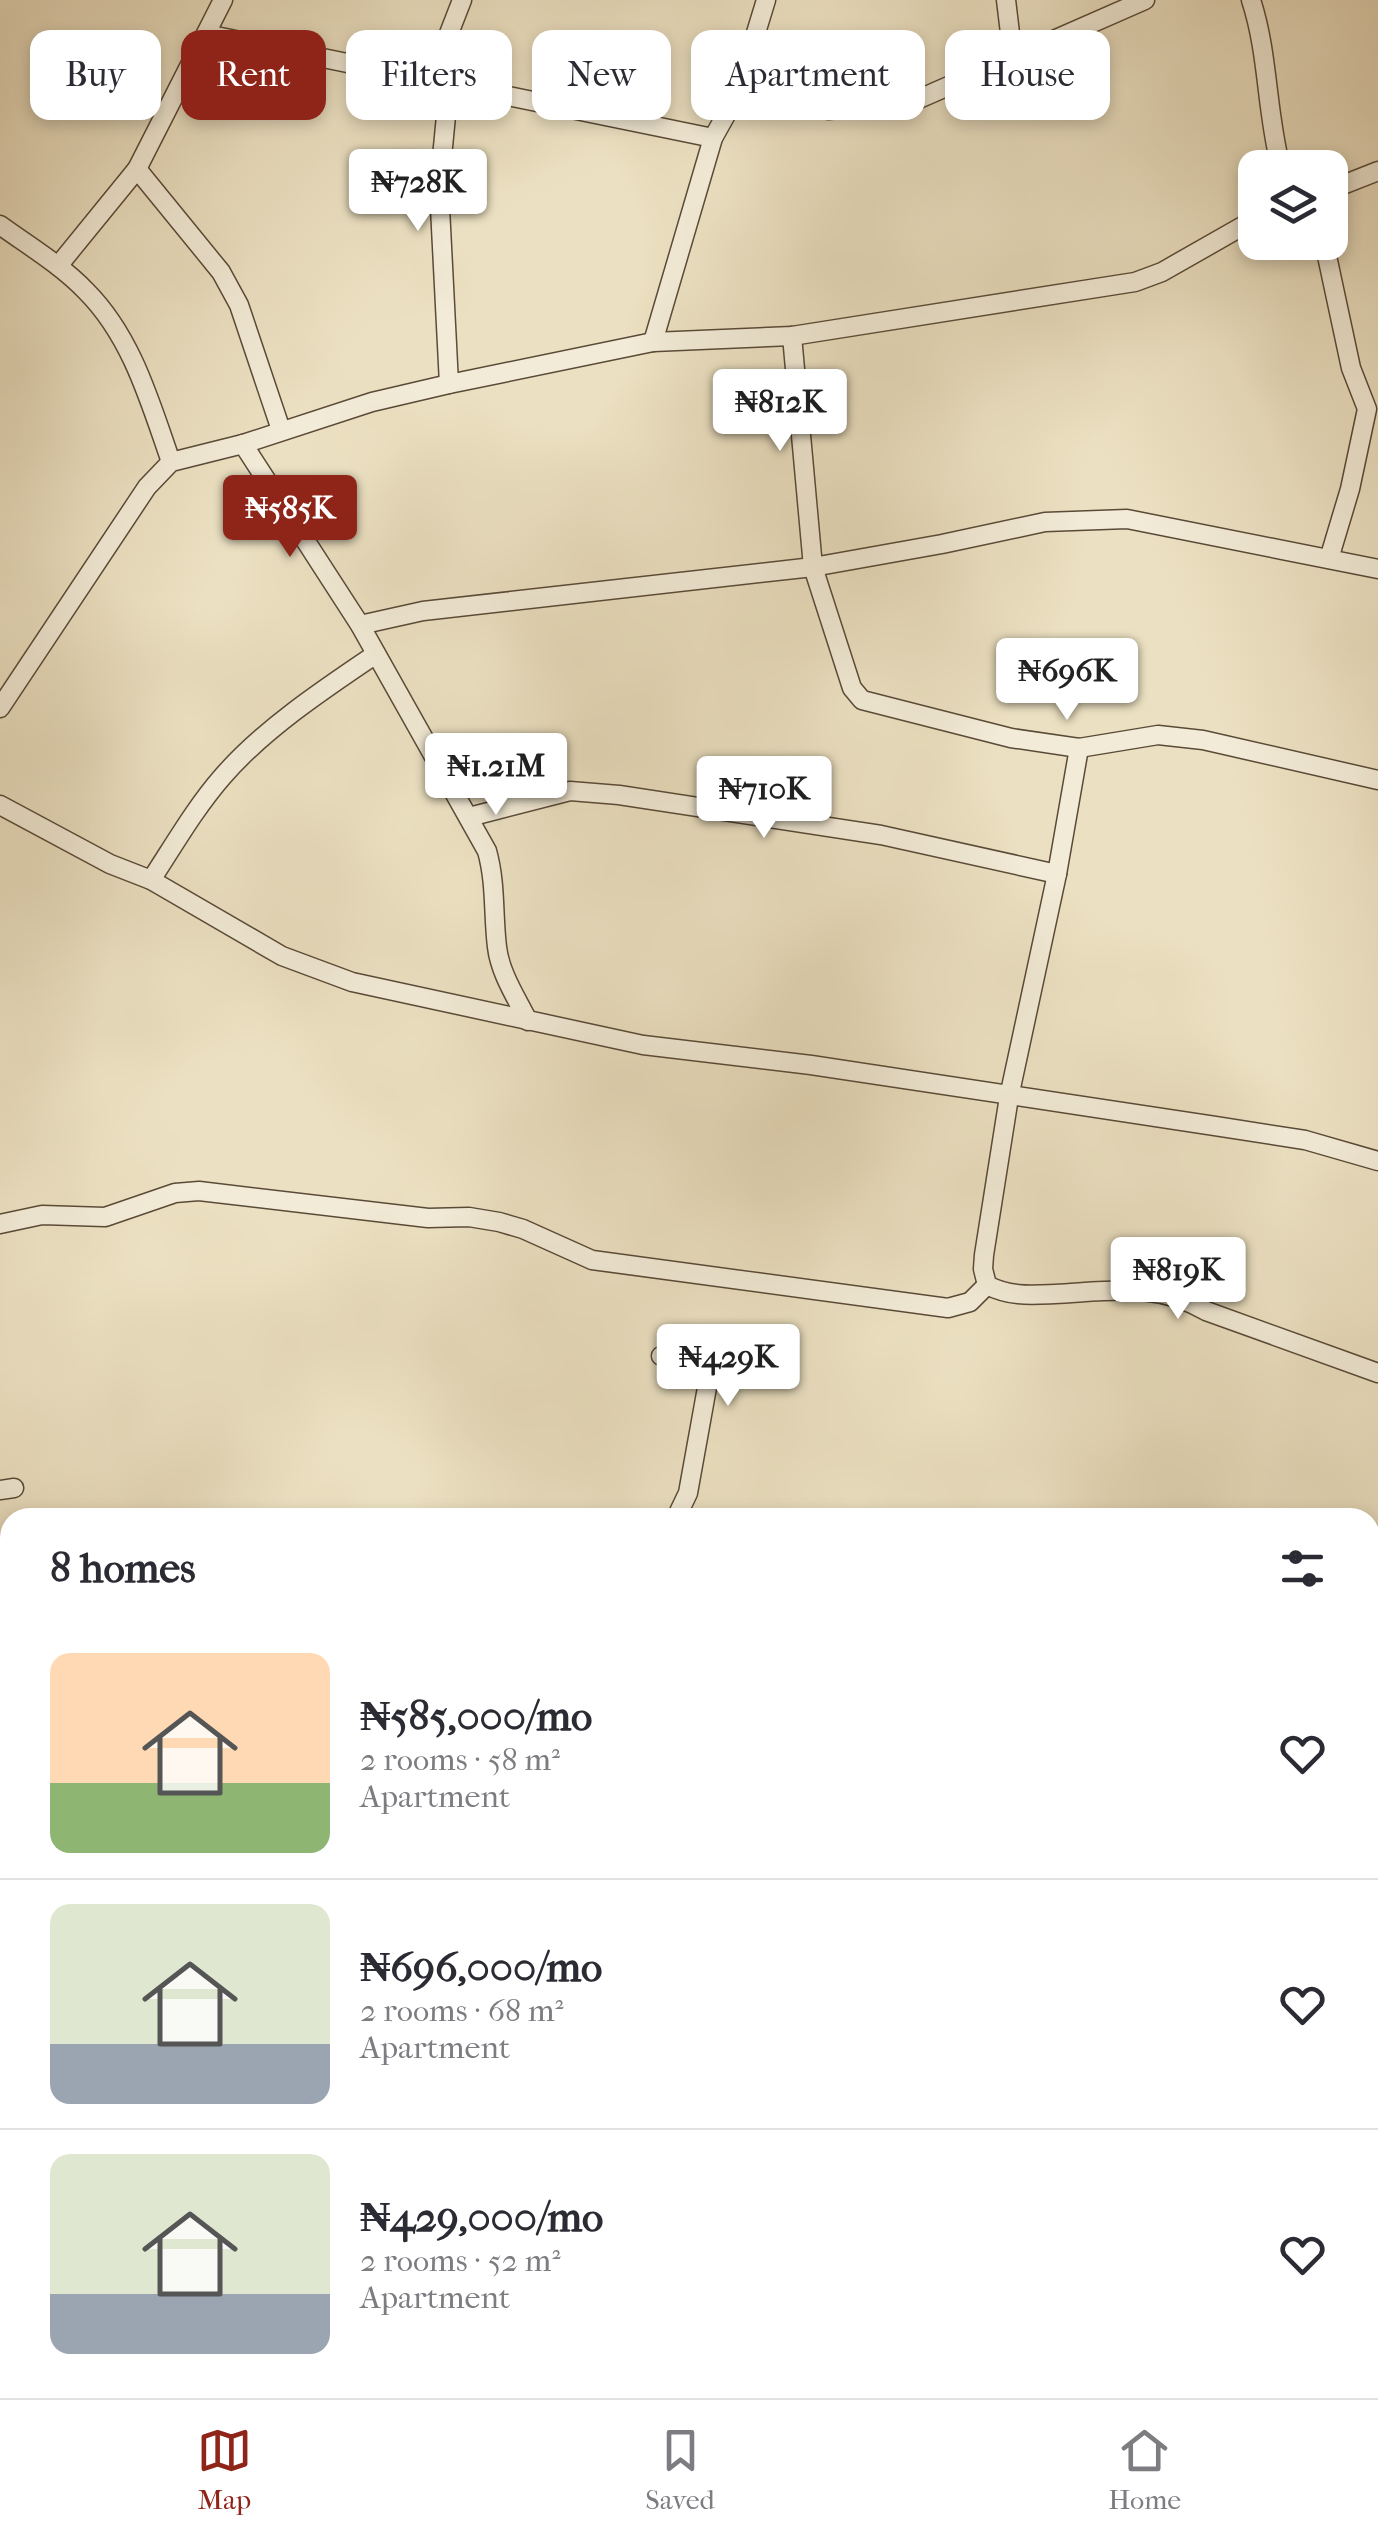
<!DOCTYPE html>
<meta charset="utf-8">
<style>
body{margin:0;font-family:"IM FELL French Canon",serif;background:#f2f2f3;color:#2b2b33;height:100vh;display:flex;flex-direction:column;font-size:38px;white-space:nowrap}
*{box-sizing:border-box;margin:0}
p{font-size:32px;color:#7c7c81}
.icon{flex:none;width:55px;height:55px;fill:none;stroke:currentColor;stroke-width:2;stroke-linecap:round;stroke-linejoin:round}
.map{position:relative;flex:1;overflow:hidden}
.drawer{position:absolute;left:0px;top:1508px;width:1380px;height:892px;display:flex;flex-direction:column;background:#fff;border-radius:30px 30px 0 0;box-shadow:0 5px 15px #0003}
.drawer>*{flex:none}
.top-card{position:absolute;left:30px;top:30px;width:1320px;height:90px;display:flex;gap:20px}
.tools{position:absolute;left:1238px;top:150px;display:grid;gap:20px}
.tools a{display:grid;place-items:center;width:110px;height:110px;border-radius:20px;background:#fff;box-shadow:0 5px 15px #0003;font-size:50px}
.price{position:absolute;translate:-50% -85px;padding:0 22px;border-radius:10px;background:#fff;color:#222;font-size:32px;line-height:65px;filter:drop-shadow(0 2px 5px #0008)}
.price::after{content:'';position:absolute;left:50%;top:60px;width:30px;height:22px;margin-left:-15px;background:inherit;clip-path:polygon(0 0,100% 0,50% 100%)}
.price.on{background:#8f2418;color:#fff}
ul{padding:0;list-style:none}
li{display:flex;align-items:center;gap:30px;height:250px;padding:0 50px}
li+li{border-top:2px solid #e1e1e2}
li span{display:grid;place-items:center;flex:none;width:280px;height:200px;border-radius:20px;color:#555}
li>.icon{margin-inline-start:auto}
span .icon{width:120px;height:120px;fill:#fffc;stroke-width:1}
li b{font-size:42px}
h2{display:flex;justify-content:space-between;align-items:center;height:120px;padding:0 50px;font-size:42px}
.chip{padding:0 35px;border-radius:20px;background:#fff;box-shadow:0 5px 15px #0003;font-size:35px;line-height:90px}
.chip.on{background:#8f2418;color:#fff}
.tabs{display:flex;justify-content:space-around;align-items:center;height:140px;border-top:2px solid #e1e1e2;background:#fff;font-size:28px;color:#7c7c81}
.tabs a{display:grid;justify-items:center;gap:5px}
.tabs .on{color:#8f2418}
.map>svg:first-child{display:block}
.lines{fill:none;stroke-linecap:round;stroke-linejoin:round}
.minor-casing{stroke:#5a4a37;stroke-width:21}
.minor{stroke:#f2ebd7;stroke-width:18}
</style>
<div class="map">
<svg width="1378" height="2398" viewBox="0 0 1378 2398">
<rect width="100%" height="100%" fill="#ebe0c1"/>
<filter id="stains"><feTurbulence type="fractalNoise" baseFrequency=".002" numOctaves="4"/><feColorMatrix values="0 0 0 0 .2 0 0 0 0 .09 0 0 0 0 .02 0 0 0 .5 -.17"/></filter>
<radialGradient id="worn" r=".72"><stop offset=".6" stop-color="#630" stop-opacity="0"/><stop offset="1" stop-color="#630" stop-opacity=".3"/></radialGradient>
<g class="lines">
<defs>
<g id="minor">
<path d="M1006,0l7,58"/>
<path d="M1251,0c18,55 15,112 30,168"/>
<path d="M206,34l507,104"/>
<path d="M737,95l91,15 84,-8 233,-102"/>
<path d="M137,169l84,103 18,33 42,125"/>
<path d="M1330,190l48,-19"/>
<path d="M0,225c29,21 61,40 86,66 46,46 64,111 85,171"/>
<path d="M1324,242l27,126 16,41 -17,80 -21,70"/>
<path d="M58,266l79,-97 86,-169"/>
<path d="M792,336l21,231 39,121 10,12 149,38 68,10 79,-13 45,5 175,40"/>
<path d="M653,342l60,-204 24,-43 29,-95"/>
<path d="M449,384l-10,-196 10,-103 -1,-49 14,-36"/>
<path d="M243,444l117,181 127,226c9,32 6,63 10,96 3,26 19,50 31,74"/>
<path d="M360,625l63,-14 390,-44 129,-23 103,-22 82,-3 251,50"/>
<path d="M0,708l147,-221 24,-25 72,-18 129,-42 77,-18 204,-42 139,-6 343,-54 27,-10 93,-53"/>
<path d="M1079,748l-22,126 -48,223 -25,158 -1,14 4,16c23,12 44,10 68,9 55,-3 102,-12 151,17l172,62"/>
<path d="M0,805l110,59 41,16 131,76 70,26 291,63 168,20 404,61 90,14 73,21"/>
<path d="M469,817l101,-26 49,4 262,40 176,39"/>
<path d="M151,880c23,-35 44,-72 72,-104 41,-47 101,-87 153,-122"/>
<path d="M0,1224l42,-9 63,2 70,-24 24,-2 229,27 41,-1 30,5 24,7 69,31 356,48 22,-6 17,-17"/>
<path d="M661,1356c23,1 38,3 47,26l-20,111 -12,25"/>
<path d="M0,1490l14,-2"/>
<path d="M0,1804l10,3"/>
<path d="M1370,1845l8,-16"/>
<path d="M0,1996l10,23"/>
<path d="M1370,2164l8,-8"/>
<path d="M0,2204l10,-2"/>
<path d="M1370,2251l8,2"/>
<path d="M427,2390l5,8"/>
<path d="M83,2398v-8"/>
</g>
</defs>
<use href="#minor" class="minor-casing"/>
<use href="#minor" class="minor"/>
</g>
<rect width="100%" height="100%" filter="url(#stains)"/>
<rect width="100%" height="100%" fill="url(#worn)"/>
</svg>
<div class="tools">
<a><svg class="icon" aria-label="layers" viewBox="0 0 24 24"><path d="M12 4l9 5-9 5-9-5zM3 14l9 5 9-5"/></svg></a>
</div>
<b class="price" style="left:418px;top:234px">₦728K</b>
<b class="price" style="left:780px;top:454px">₦812K</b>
<b class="price on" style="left:290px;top:560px">₦585K</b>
<b class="price" style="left:1067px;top:723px">₦696K</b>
<b class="price" style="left:496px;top:818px">₦1.21M</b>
<b class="price" style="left:764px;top:841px">₦710K</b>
<b class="price" style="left:1178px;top:1322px">₦819K</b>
<b class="price" style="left:728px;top:1409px">₦429K</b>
<div class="top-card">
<a class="chip">Buy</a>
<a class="chip on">Rent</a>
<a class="chip">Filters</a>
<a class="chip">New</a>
<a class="chip">Apartment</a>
<a class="chip">House</a>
</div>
<section class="drawer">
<h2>8 homes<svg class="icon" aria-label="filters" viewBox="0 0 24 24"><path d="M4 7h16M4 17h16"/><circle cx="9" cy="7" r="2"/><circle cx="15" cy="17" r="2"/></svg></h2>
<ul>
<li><span style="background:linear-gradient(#ffd9b3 65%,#8fb573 0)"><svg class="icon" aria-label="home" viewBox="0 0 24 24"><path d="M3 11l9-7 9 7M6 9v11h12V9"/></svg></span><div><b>₦585,000/mo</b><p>2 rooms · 58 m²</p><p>Apartment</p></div><svg class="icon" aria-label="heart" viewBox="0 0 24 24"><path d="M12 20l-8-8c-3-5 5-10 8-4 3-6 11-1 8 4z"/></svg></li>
<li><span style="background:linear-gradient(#dfe7d0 70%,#9aa5b1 0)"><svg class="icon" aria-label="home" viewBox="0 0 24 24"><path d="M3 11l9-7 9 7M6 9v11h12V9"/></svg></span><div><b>₦696,000/mo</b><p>2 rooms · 68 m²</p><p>Apartment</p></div><svg class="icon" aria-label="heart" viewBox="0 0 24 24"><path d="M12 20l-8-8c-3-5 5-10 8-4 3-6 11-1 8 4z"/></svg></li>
<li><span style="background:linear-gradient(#dfe7d0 70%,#9aa5b1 0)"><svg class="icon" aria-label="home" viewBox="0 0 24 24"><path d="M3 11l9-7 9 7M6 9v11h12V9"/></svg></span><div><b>₦429,000/mo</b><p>2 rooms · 52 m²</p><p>Apartment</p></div><svg class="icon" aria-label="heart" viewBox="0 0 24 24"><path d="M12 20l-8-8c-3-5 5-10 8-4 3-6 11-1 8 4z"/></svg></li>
</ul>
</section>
</div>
<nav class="tabs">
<a class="on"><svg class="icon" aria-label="map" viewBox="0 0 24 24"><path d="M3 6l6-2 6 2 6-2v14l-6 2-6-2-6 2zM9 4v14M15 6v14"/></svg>Map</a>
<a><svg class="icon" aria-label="saved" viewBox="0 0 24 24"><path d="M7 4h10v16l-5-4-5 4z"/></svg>Saved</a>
<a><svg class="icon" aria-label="home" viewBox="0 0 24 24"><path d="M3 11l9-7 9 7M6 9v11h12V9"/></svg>Home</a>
</nav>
